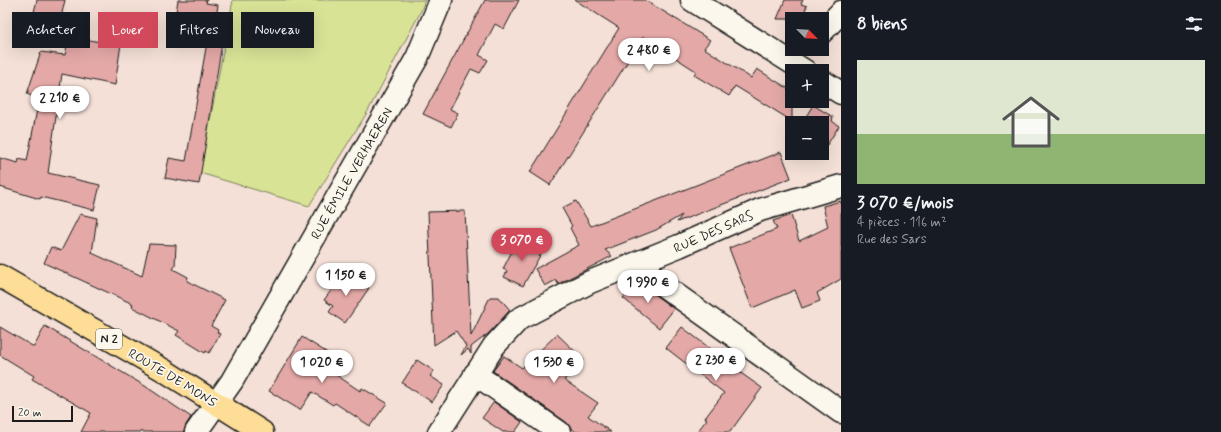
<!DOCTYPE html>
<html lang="fr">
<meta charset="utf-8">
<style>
body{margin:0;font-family:Mynerve,sans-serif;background:#20242c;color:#f1f3f6;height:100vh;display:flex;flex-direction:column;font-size:15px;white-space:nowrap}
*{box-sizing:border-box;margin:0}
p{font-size:13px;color:#9ea1a6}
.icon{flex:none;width:22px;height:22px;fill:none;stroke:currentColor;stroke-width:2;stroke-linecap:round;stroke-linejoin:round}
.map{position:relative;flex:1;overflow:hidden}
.side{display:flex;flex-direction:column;background:#171b24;width:380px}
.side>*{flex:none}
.top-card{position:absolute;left:12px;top:12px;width:380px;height:36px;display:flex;gap:8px}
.needle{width:26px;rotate:114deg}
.controls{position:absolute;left:785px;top:12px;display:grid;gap:8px}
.controls a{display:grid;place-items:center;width:44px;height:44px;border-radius:0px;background:#171b24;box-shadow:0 4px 16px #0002;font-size:20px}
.scale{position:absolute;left:12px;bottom:10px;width:61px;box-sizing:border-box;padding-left:4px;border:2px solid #1c1c1c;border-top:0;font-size:11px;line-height:14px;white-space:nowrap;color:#1c1c1c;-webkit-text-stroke:3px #fbf7ec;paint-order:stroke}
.price{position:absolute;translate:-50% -34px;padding:0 9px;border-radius:14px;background:#fff;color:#222;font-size:13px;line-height:26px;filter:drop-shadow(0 1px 2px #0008)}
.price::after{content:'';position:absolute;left:50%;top:24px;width:12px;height:9px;margin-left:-6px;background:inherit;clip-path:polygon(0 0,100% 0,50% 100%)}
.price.on{background:#d1495b;color:#fff}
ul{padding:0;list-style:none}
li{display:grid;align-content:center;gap:8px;height:212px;padding:0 16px}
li+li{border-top:1px solid #363941}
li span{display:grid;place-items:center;height:124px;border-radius:0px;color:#555}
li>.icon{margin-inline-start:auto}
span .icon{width:72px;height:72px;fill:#fffc;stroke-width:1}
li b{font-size:17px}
h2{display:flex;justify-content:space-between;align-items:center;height:48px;padding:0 16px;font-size:17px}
.tag{padding:0 14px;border-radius:0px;background:#171b24;box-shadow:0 4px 16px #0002;font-size:14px;line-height:36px}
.tag.on{background:#d1495b;color:#fff}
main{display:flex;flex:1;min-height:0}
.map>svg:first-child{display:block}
.green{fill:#d8e396;stroke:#7a8059}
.building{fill:#e4a9a7;stroke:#1c1c1c}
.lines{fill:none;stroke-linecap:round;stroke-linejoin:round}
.minor-casing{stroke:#1c1c1c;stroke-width:25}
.major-casing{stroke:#1c1c1c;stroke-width:25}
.minor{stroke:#fbf7ec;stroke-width:22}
.major{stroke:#fedd96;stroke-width:22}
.labels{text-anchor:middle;stroke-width:3.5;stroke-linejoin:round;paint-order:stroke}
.shield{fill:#fbf7ec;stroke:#5f5e5a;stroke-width:1}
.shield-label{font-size:12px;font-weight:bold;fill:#1c1c1c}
.street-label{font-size:13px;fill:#1c1c1c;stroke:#fbf7ec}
</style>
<main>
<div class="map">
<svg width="841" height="432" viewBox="0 0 841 432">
<rect width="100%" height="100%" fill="#f4e0d7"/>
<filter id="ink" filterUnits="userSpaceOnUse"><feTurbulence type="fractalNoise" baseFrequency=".025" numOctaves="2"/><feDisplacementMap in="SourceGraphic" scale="8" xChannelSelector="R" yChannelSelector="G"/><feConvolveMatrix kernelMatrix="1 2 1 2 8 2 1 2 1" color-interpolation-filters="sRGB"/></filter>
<g filter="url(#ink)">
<path class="green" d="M233,0h192l-4,11 -53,100 -59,95 -109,-33z"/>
<g class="building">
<path d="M37,0h28l-5,22 -27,-6z"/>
<path d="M178,0h29l-1,3 12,2 -3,18 10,2 -26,159 -34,-6 4,-20 17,3 23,-130 -35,-7z"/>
<path d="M485,0h34l-15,29 -9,-5 -16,31 9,5 -8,13 -9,-4 -21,40 8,4 -7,14 -28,-13z"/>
<path d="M575,0h70l65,40 -6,8 14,9 33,21 6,-9 35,22v30l-57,-35 -6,10 -35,-21 2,-4 -53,-34 -93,148 -20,-13 89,-144z"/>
<path d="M785,0h18l-2,4 6,2 -6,13h-24z"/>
<path d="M102,32l20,5 -7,48 -53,-11 -14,99 52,12 -6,25 -53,-13 -1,2 -40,-12v-29l18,5 1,-4 8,2 12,-62 -12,-5 14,-42 24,3 4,-19 31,6z"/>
<path d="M813,105l20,12 -1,4 7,5 -12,19 -5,-3v-19h-20z"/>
<path d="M781,152l10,26 -114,44 5,-7 -26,15 -51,20 7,6 -54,28 -2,-4 -11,6 -10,-17 44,-24 -9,-17 2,-2 -10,-18 14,-7 15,25z"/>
<path d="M841,201v78l-24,14 3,8 -18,7 -7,-18 -43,18 -23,-60 48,-19 -4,-8 18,-6 8,26 29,-14 -5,-21z"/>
<path d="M465,211l6,125 19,-39h9l11,13 -21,23 -18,14v7l-3,-5 -7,6 5,-9 -10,-15 -22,14 -6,-133z"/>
<path d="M80,214l17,4 -5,35 50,23 7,-32 27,1 -1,21 -2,3 15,8 -1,4 38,19 -14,26 7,4 -1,2 3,2 -11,19 -3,-2 -1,2 -29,-18 3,-4 -47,-24 1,-3 -89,-41 7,-16 10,4z"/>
<path d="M523,236l19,16 -19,34 -19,-9 3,-6 -4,-2 10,-20z"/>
<path d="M347,273l22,15 -24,35 -16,-11 4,-6 -9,-6 12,-16 2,2z"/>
<path d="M638,277l9,12 27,20 -15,19 -36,-30z"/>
<path d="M45,326l100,60 46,31 -5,8 -2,7h-103l10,-19 -59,-34 2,-3 -34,-21v-28l34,20z"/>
<path d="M682,327l30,23 -1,2 51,36 -32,44h-33l10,-13 -2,-1 19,-25 -58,-45z"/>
<path d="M557,334l27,26 -20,20 34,23 -10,13 23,16h-35l-5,-4 -5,-6 -73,-51 11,-15 18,12z"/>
<path d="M302,337l32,20 -8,11 34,23 2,-3 25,15 -17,23 -35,-23 -2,2 -21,-13 -12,18 -31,-19z"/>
<path d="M417,360l17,11 -4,5 14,9 -12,17 -30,-19z"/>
<path d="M494,402l28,20 -7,10h-12l-21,-14z"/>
</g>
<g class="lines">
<defs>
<g id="minor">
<path d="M692,0l113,71"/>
<path d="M822,32l19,-20"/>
<path d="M822,81l19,12"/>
<path d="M642,261l12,18 187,133"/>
<path d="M475,374l84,58"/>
<path d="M196,432l36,-51 185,-323 24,-58"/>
<path d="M439,432l55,-86 25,-27 71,-37 89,-36 81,-36 81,-24"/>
</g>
<path id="major" d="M0,276l165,95 97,61"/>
</defs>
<use href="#minor" class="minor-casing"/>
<use href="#major" class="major-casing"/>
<use href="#minor" class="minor"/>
<use href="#major" class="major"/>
</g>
</g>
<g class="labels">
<rect class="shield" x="96" y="329" width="26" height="20" rx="3"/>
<g class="shield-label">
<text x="109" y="343">N 2</text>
</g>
<g class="street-label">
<text transform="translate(351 173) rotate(-60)" y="5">RUE ÉMILE VERHAEREN</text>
<text transform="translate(713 231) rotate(-24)" y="5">RUE DES SARS</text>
<text transform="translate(173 377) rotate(31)" y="5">ROUTE DE MONS</text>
</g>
</g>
</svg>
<div class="controls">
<a><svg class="needle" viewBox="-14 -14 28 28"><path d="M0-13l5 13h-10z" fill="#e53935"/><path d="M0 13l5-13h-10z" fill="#9ea1a6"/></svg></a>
<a>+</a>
<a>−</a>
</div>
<div class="scale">20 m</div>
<b class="price" style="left:649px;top:72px">2 480 €</b>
<b class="price" style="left:60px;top:120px">2 210 €</b>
<b class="price on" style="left:522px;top:262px">3 070 €</b>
<b class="price" style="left:346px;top:297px">1 150 €</b>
<b class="price" style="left:648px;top:304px">1 990 €</b>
<b class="price" style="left:716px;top:382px">2 230 €</b>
<b class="price" style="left:322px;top:384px">1 020 €</b>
<b class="price" style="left:554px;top:384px">1 530 €</b>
<div class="top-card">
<a class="tag">Acheter</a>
<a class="tag on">Louer</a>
<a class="tag">Filtres</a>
<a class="tag">Nouveau</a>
</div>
</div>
<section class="side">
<h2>8 biens<svg class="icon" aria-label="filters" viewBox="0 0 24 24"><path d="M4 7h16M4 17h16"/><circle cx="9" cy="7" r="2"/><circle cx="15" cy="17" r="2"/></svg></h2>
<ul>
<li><span style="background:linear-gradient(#dfe7d0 60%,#8fb573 0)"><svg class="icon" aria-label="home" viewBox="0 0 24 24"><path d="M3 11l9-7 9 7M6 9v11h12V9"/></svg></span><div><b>3 070 €/mois</b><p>4 pièces · 116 m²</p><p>Rue des Sars</p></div></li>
</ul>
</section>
</main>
